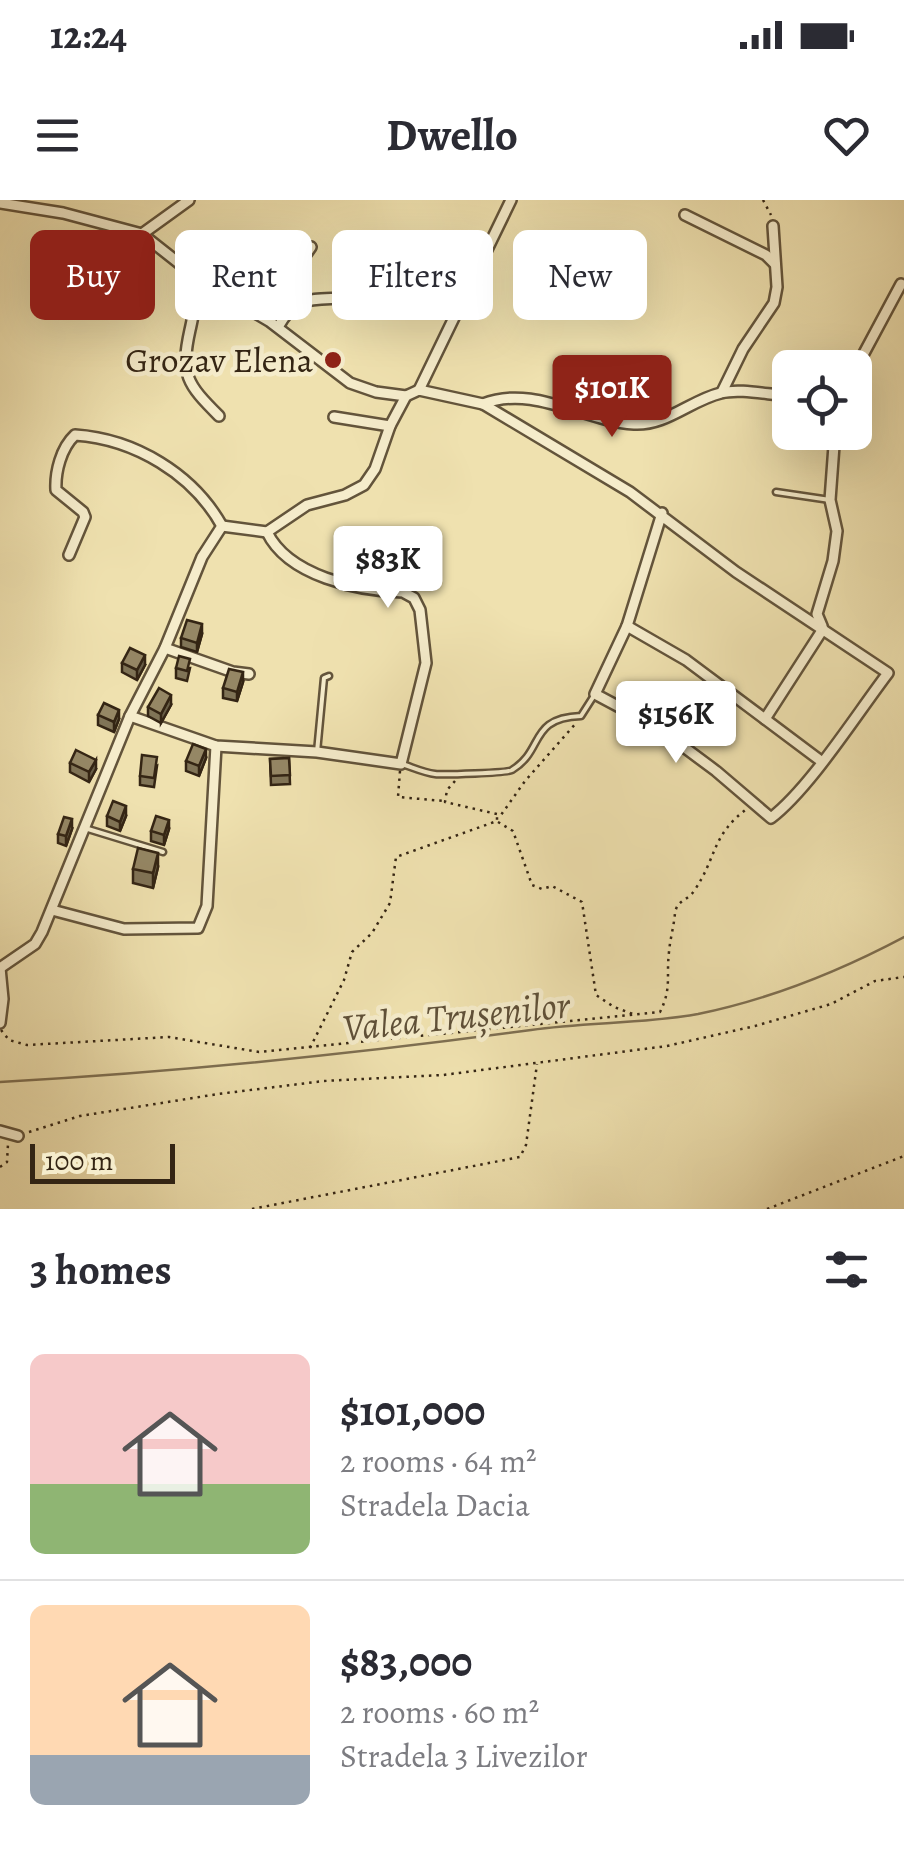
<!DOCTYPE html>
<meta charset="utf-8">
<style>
body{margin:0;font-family:Alegreya,serif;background:#f7f7f7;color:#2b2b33;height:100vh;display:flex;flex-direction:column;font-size:38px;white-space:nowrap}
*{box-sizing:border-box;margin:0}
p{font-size:32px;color:#7c7c81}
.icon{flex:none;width:55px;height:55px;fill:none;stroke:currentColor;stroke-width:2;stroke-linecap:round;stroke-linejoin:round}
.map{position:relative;height:1009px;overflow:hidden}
.sheet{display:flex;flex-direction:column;background:#fff;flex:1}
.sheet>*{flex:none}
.top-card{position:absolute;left:30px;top:30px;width:845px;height:90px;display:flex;gap:20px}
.buttons{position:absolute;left:772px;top:150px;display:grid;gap:20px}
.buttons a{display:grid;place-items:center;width:100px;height:100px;border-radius:15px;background:#fff;box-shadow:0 10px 40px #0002;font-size:50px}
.scale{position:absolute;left:30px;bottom:25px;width:145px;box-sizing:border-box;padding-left:10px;border:5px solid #342514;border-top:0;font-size:28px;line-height:35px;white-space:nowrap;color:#342514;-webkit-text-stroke:8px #f5eccb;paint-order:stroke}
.price{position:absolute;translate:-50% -85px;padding:0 22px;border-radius:10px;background:#fff;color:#222;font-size:32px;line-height:65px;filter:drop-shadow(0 2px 5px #0008)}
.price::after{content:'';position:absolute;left:50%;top:60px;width:30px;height:22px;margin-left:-15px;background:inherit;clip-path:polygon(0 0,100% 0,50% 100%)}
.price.selected{background:#8f2418;color:#fff}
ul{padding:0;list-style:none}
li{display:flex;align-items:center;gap:30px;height:250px;padding:0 30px}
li+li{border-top:2px solid #e1e1e2}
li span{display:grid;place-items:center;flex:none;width:280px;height:200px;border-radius:15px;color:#555}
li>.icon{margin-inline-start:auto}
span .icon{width:120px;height:120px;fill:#fffc;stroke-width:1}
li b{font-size:42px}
h2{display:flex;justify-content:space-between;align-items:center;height:120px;padding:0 30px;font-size:42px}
.chip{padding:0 35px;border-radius:15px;background:#fff;box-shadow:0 10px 40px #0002;font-size:35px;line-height:90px}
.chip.selected{background:#8f2418;color:#fff}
.status{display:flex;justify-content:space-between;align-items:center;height:70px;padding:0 50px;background:#fff;direction:ltr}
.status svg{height:28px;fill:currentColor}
header{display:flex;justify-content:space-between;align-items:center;height:130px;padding:0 30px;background:#fff;font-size:45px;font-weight:700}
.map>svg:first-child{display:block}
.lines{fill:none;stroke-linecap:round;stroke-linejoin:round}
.stream{stroke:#7e6f51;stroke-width:2.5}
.lane-casing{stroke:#63543b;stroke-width:9}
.street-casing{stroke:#63543b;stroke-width:14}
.path{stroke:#342514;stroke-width:2.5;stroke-dasharray:2.5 5;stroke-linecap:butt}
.lane{stroke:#f5eccb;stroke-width:4}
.street{stroke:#f5eccb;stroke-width:9}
.wall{fill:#807457;stroke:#342514;stroke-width:2.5}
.shaded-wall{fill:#685e47;stroke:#342514;stroke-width:2.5}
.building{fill:#958765;stroke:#342514;stroke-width:2.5}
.poi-dot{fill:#8f2418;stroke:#f5eccb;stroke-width:4}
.labels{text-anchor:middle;stroke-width:9;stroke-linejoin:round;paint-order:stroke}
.poi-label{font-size:35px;fill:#342514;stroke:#f5eccb;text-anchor:end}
.water-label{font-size:38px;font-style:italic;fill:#5f5038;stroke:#f5eccb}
</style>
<div class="status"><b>12:24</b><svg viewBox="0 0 49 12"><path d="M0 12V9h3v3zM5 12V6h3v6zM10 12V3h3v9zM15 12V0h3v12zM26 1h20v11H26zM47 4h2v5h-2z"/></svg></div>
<header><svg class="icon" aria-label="menu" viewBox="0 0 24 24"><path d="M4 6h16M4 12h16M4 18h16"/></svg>Dwello<svg class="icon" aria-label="heart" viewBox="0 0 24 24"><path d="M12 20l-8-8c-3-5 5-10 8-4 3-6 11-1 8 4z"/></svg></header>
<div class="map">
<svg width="904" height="1009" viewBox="0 0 904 1009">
<rect width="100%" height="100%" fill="#efe1af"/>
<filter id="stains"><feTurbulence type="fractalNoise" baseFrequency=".002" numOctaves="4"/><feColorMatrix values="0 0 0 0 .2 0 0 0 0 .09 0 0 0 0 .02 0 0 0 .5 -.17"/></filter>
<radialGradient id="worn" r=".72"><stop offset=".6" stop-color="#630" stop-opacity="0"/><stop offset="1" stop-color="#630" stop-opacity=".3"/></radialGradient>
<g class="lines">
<path class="stream" d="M0,882c177,-10 355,-28 531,-52 55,-8 112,-6 167,-16 73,-15 140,-42 206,-77"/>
<defs>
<g id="lane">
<path d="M776,292l54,8"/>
<path d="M317,552l7,-74 5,-2"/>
<path d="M405,565c9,3 20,8 30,9 8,1 73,-1 77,-4 33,-20 16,-52 69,-54l14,-22"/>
<path d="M88,629l75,23"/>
</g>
<g id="street">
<path d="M0,3l63,10 79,21 62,49 65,38 81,62 26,9 30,4 13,-6 64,14 147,88 106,80 152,101c-32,42 -78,115 -117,145l-55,-47 -59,-44 -62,-33 32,-68 35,-113"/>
<path d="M685,15l81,40 9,9"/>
<path d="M142,34l47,-34"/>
<path d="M204,83c-9,15 -10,30 -14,47 -10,45 -3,54 29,86"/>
<path d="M296,104l-5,-28 20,-29"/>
<path d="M278,127c18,-32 33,-27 67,-29"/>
<path d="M855,170l46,-86"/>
<path d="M419,190l92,-190"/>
<path d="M722,192l21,-43 31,-46 3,-16 -4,-61"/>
<path d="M483,204c50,-20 101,17 151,20 32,2 57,-24 87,-31 19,-5 48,2 69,3"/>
<path d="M334,217l56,9"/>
<path d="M222,326l45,6 40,-27 38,-10 19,-10 11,-16 15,-43 16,-30"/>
<path d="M69,355l16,-38 -2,-5 -27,-22c-1,-18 5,-42 19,-55 60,4 118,39 147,91"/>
<path d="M627,426l59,34 135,101"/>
<path d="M822,426l-5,-12 16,-53 4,-30 -7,-31 5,-68"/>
<path d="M165,448l68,24 16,2"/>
<path d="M130,516l86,30 101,6 84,12 25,-101 -6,-53 -6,-12 -11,-6c-45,-1 -115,-16 -136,-60"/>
<path d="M765,519l58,-90"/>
<path d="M52,710l72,19 74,-1 9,-22 9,-160"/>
<path d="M0,768l35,-24 7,-12 88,-216 35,-68 37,-91 20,-31"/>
<path d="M0,823l3,-24 -3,-31"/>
<path d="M0,931l18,5"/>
</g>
</defs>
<use href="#lane" class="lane-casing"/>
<use href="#street" class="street-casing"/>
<g class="path">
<path d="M763,0l8,15"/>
<path d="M400,571l-2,26 46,4"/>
<path d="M455,581l-8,9 -2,12 56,13 24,-34 52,-59"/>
<path d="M498,622l15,9 19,54 10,4 10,-3 30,16 14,93 18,12 19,7"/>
<path d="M1,830l8,10 18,5 142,-8 90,15 401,-40c12,-24 6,-35 9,-60 1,-13 5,-26 6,-39 2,-13 12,-12 19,-22 23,-33 17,-56 54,-83"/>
<path d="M310,848l34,-68 8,-28 20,-19 18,-30 6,-46 101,-36v-7"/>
<path d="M29,932l51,-16 138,-22 106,-13 119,-6 224,-29 88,-20 76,-22 44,-23 29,-4"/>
<path d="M0,967l7,-5 1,-18"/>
<path d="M252,1009l268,-52 6,-12 11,-81"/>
<path d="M767,1009l137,-53"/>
</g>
<use href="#lane" class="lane"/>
<use href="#street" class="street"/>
</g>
<g class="wall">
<path d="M202,434l-5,18 -16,-5v-9z"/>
<path d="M122,463l23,2 -8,15 -15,-8z"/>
<path d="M176,468h14l-3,13 -11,-3z"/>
<path d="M243,482l-6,19 -14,-3v-10z"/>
<path d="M171,505l-10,18 -13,-7v-9z"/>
<path d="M98,515l21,4 -5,13 -16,-7z"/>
<path d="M206,558l-7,18 -13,-5v-10z"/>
<path d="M289,558l1,26 -19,1 -1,-26z"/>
<path d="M70,563l26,6 -7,13 -19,-10z"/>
<path d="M157,566l-3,21 -14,-2v-9z"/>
<path d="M107,616h19l-6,15 -13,-5z"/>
<path d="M72,629l-6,17 -8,-3v-9z"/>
<path d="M169,629l-5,16 -13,-4v-10z"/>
<path d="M158,667l-5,21 -20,-5v-14z"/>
</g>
<g class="shaded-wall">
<path d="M202,424v10l-5,18v-9z"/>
<path d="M145,455v10l-8,15v-10z"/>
<path d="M243,472v10l-6,19v-9z"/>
<path d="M171,495v10l-10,18v-9z"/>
<path d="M119,510v9l-5,13v-10z"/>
<path d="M206,549v9l-7,18v-10z"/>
<path d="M96,560v9l-7,13v-10z"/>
<path d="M126,606v10l-6,15v-9z"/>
<path d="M72,619v10l-6,17v-10z"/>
<path d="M169,620v9l-5,16v-10z"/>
<path d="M158,653v14l-5,21v-15z"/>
</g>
<g class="building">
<path d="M187,420l15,4 -5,19 -16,-5z"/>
<path d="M130,448l15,7 -8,15 -15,-7z"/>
<path d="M179,456l11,3 -3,12 -11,-3z"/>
<path d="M229,469l14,3 -6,20 -14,-4z"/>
<path d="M159,488l12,7 -10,19 -13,-7z"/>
<path d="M104,503l15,7 -5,12 -16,-7z"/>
<path d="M193,544l13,5 -7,17 -13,-5z"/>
<path d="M76,550l20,10 -7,12 -19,-9z"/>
<path d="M142,555l15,2 -3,21 -14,-2z"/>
<path d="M289,558l1,17 -19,1 -1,-17z"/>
<path d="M113,601l13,5 -6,16 -13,-6z"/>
<path d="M156,616l13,4 -5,15 -13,-4z"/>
<path d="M64,617l8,2 -6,17 -8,-2z"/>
<path d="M138,648l20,5 -5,20 -20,-4z"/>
</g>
<circle class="poi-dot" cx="333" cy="160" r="10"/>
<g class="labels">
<g class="poi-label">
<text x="313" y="172">Grozav Elena</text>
</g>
<g class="water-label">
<text transform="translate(456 816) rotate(-6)" y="13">Valea Trușenilor</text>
</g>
</g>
<rect width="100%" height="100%" filter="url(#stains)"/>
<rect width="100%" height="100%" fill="url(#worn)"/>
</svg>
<div class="buttons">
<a><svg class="icon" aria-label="locate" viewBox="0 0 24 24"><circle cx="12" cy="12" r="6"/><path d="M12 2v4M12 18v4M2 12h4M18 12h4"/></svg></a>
</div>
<div class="scale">100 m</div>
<b class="price selected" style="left:612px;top:240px">$101K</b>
<b class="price" style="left:388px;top:411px">$83K</b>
<b class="price" style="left:676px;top:566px">$156K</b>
<div class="top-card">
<a class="chip selected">Buy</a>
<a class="chip">Rent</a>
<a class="chip">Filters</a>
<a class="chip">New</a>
</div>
</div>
<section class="sheet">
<h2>3 homes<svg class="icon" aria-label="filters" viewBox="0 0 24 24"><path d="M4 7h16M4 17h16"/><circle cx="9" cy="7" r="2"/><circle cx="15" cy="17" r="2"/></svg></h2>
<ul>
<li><span style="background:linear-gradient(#f6c9c9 65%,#8fb573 0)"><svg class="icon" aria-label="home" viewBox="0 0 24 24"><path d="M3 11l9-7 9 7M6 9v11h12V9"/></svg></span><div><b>$101,000</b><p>2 rooms · 64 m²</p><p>Stradela Dacia</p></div></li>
<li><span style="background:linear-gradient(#ffd9b3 75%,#9aa5b1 0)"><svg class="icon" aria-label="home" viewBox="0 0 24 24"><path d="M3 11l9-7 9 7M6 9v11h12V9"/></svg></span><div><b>$83,000</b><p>2 rooms · 60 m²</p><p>Stradela 3 Livezilor</p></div></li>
</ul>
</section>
